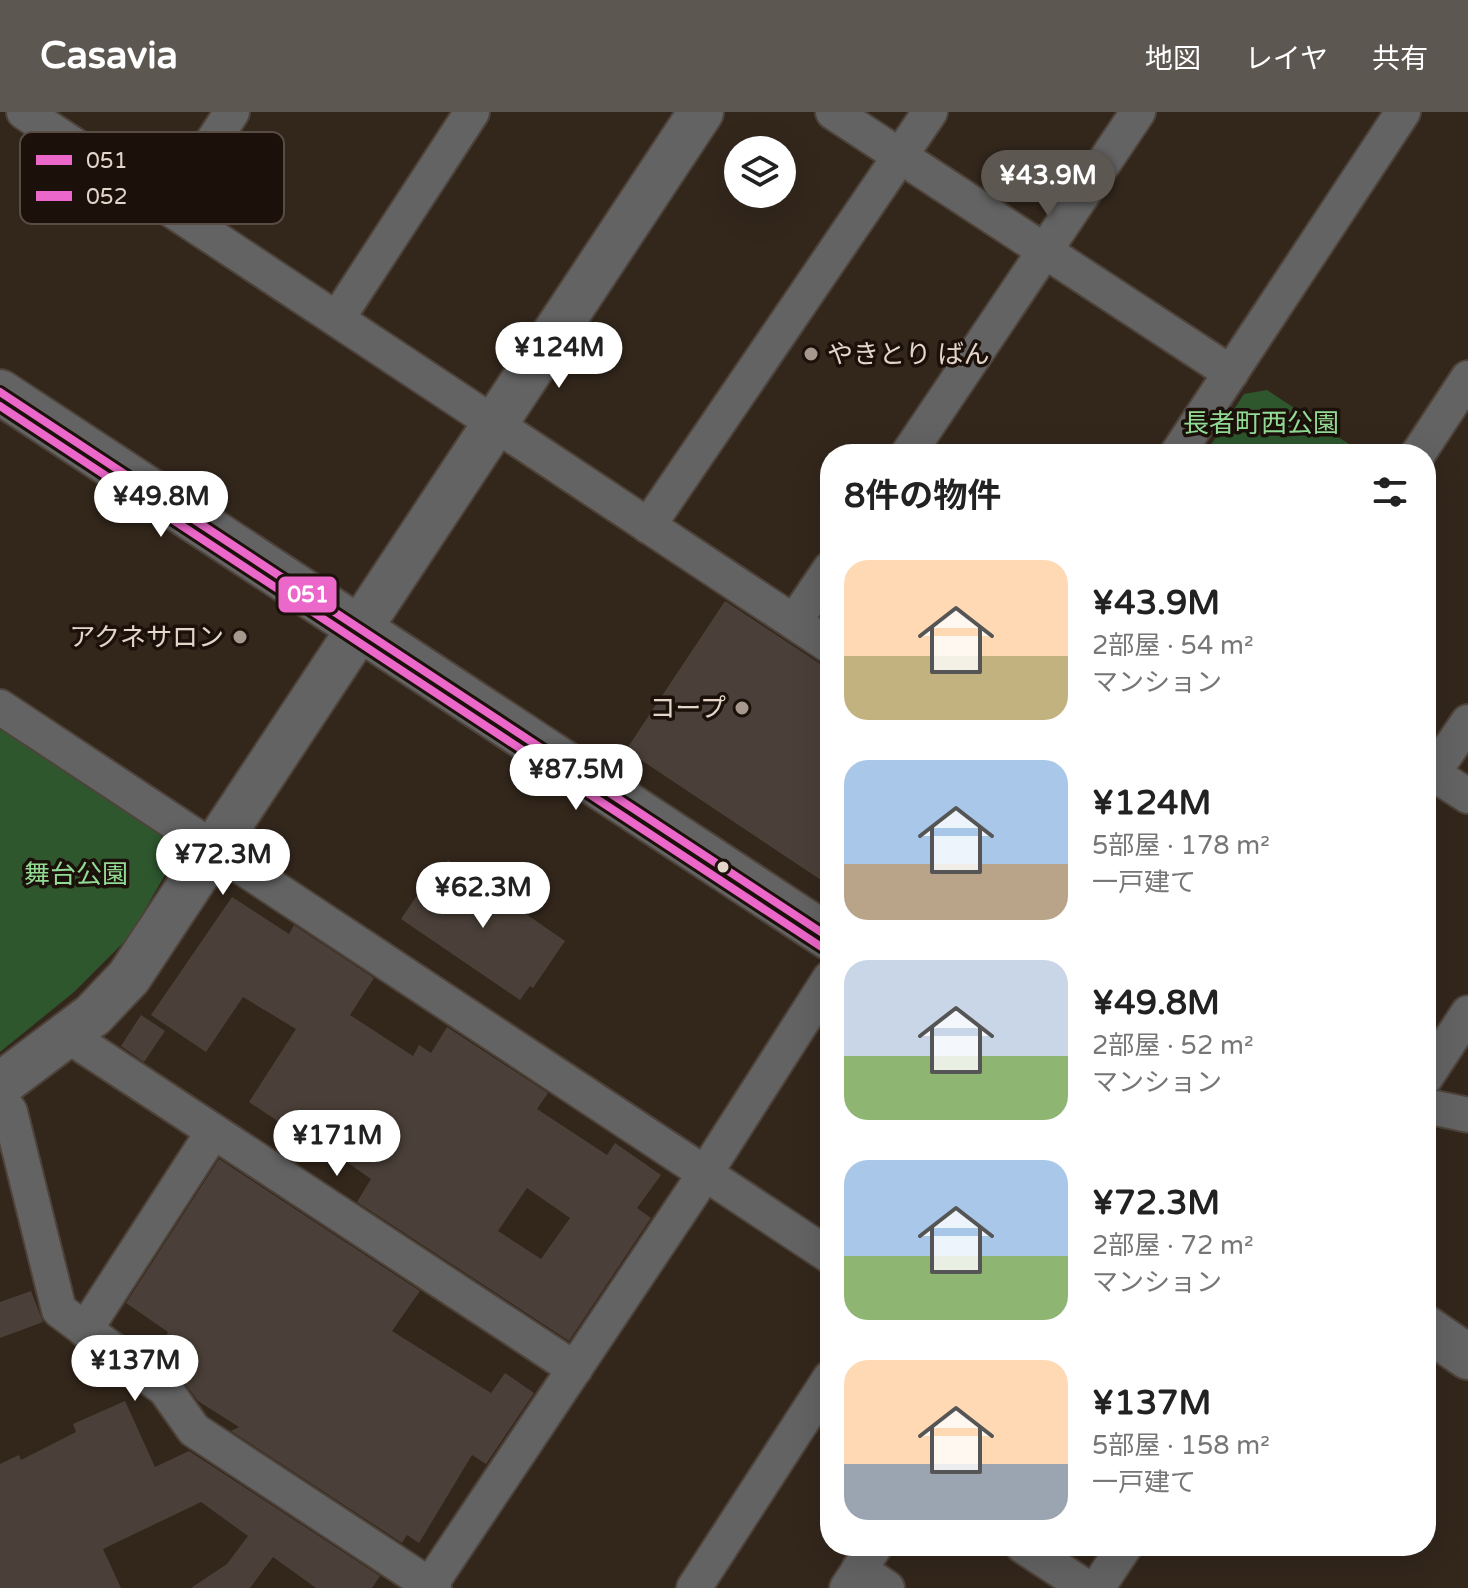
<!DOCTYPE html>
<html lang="ja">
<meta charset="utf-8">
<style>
body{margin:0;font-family:"Varela Round","Noto Sans JP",sans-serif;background:#f6f6f6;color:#222;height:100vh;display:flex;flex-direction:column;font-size:30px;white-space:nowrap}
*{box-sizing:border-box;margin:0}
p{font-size:26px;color:#767676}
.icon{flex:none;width:44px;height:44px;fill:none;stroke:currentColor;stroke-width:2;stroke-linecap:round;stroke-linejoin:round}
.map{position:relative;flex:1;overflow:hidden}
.sheet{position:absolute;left:820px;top:332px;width:616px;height:1112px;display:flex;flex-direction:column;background:#fff;border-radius:32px;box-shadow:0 8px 32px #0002}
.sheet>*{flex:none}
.tools{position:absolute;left:724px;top:24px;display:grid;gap:16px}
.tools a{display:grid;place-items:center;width:72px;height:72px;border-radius:50%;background:#fff;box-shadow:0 8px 32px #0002;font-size:40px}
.price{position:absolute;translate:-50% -68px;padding:0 18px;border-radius:28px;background:#fff;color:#222;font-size:26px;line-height:52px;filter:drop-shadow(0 2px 4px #0008)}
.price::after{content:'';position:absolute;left:50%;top:48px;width:24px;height:18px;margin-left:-12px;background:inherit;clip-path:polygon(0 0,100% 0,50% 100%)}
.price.active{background:#5d5752;color:#fff}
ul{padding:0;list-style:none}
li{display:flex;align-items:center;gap:24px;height:200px;padding:0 24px}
li span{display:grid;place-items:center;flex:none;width:224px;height:160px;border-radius:24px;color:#555}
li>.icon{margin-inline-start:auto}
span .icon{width:96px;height:96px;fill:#fffc;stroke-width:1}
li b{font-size:34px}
h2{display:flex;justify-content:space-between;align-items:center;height:96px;padding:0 24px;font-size:34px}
header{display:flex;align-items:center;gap:48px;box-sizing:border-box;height:112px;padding:0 40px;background:#5d5752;color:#fff}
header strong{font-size:38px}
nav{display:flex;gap:44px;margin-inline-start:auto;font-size:28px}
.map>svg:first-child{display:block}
.green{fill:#2e572e}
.building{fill:#4b4039;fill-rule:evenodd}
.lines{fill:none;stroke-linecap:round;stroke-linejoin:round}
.minor-casing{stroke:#4e433a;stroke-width:38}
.tertiary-casing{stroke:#4e433a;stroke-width:48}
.minor{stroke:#636363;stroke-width:34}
.tertiary{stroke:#636363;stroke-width:44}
.bus-1-casing{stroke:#1c110a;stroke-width:14}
.bus-2-casing{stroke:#1c110a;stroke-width:14}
.bus-1{stroke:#eb67c9;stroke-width:8}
.bus-2{stroke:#eb67c9;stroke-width:8}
.poi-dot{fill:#a6988d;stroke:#1c110a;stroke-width:3}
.bus-dot{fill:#e4d5ca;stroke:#1c110a;stroke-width:3}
.labels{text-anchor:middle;stroke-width:7;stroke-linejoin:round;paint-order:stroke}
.poi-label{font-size:26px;fill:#e4d5ca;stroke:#1c110a;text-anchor:end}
.park-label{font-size:26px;fill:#91db95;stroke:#1c110a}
.key{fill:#1c110a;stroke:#584c44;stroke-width:2}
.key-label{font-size:22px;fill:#e4d5ca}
.line-badge{stroke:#1c110a;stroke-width:3}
.badge-label{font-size:22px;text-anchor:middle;font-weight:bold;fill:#fff}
</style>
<header>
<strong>Casavia</strong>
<nav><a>地図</a><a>レイヤ</a><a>共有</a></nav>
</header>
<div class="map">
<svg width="1468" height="1476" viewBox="0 0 1468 1476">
<rect width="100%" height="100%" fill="#33271c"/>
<g class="green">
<path d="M1267,278l97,64h-159l39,-60z"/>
<path d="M0,612l172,116 4,16 -47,81 -55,55 -74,60z"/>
</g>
<g class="building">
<path d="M725,489l94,62 11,3v220l-204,-136z"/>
<path d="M448,748l117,81 -32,47 -3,-2 -10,14 -119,-81 27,-40 4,3z"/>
<path d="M232,785l57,37 5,-9 80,53 -24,37 63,41 6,-11 12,8 16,-26 101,66 -11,16 70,46 8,-12 46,32 -24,33 14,10 -82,123 -212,-139 14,-23 -77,-54 -3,5 -42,-28 47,-73 -53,-32 -37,55 -55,-37zM527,1076l43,30 -29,41 -43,-28z"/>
<path d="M141,903l24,16 -21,31 -23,-16z"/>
<path d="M219,1047l201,132 -28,40 99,62 14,-20 29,20 -48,71 -14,-9 -53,88 -12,-8 -5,8 -171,-112 8,-4 -41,-26 -21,-28 -24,-18 15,-23 -42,-29z"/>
<path d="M31,1179l12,31 -43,16v-36z"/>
<path d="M125,1289l30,66 34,-16 191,125 -8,12h-56l-43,-31 -23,31h-59l36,-24 21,-28 -47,-34 -98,47 18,39h-121v-124l19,-9 2,5 55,-28 -3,-8z"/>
</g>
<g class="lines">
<defs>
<g id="minor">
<path d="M24,0l806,534"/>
<path d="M833,0l398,261"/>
<path d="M169,96l63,-96"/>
<path d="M337,207l135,-207"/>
<path d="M908,342l230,-342"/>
<path d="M1177,342l226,-342"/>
<path d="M1418,342l50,-76"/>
<path d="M648,414l282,-414"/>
<path d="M794,510l36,-53"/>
<path d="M0,595l830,549"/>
<path d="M1426,657l42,27"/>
<path d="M1433,661l35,-51"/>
<path d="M67,923l508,334"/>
<path d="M1426,965l42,-64"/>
<path d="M0,985l10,15 49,198 106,79 29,41 240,158"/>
<path d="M1426,994l42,9"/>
<path d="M85,1218l128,-198"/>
<path d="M1023,1434l64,42"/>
<path d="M859,1457l28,19"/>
<path d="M430,1473l274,-410 126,-197"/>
<path d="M694,1476l136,-210"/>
<path d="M847,1476l28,-42"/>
<path d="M1097,1476l28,-42"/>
</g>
<g id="tertiary">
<path d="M0,280l830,546"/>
<path d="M0,973l93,-70 36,-38 572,-865"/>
<path d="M1426,1216l42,29"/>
</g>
</defs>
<use href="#minor" class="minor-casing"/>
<use href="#tertiary" class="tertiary-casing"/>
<use href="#minor" class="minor"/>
<use href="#tertiary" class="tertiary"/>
<defs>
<path id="bus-1" d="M0,280l830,546"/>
<path id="bus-2" d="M0,294l823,542"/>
</defs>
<use href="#bus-1" class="bus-1-casing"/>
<use href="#bus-2" class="bus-2-casing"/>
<use href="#bus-1" class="bus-1"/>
<use href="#bus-2" class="bus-2"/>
</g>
<g class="poi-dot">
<circle cx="811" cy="242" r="8"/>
<circle cx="240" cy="525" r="8"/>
<circle cx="742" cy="596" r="8"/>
</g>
<circle class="bus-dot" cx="723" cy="755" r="7"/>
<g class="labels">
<g class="poi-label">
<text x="827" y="251" text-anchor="start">やきとり ばん</text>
<text x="224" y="534">アクネサロン</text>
<text x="726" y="605">コープ</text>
</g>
<g class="park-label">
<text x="1261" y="320">長者町西公園</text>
<text x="76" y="771">舞台公園</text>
</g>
</g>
<rect x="20" y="20" width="264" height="92" rx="12" class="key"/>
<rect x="36" y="43" width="36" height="10" fill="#eb67c9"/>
<rect x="36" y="79" width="36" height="10" fill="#eb67c9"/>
<g class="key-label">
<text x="86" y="56">051</text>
<text x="86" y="92">052</text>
</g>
<rect class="line-badge" x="277" y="463" width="61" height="39" rx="8" fill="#eb67c9"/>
<g class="badge-label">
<text x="308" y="490">051</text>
</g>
</svg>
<div class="tools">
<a><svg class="icon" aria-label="layers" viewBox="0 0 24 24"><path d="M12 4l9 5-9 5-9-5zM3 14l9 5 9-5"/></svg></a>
</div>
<b class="price active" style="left:1048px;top:106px">¥43.9M</b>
<b class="price" style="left:559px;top:278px">¥124M</b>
<b class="price" style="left:161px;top:427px">¥49.8M</b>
<b class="price" style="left:576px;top:700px">¥87.5M</b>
<b class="price" style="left:223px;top:785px">¥72.3M</b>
<b class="price" style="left:483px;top:818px">¥62.3M</b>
<b class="price" style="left:337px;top:1066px">¥171M</b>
<b class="price" style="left:135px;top:1291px">¥137M</b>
<section class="sheet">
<h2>8件の物件<svg class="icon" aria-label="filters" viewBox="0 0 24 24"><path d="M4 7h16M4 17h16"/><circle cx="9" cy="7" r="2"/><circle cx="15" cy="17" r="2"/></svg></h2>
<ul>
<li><span style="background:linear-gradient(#ffd9b3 60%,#c2b280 0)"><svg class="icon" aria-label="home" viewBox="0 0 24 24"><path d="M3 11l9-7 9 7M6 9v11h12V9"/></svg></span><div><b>¥43.9M</b><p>2部屋 · 54 m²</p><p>マンション</p></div></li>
<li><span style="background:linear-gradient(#a9c7e8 65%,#b9a48a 0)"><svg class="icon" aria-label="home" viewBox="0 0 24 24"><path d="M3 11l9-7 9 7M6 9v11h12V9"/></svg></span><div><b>¥124M</b><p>5部屋 · 178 m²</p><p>一戸建て</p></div></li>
<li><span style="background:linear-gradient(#c9d6e8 60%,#8fb573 0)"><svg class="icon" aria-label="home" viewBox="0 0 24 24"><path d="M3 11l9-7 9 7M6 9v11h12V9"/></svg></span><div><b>¥49.8M</b><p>2部屋 · 52 m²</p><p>マンション</p></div></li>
<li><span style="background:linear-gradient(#a9c7e8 60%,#8fb573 0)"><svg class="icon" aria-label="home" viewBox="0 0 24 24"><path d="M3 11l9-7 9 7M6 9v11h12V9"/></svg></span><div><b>¥72.3M</b><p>2部屋 · 72 m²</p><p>マンション</p></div></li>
<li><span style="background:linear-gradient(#ffd9b3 65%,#9aa5b1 0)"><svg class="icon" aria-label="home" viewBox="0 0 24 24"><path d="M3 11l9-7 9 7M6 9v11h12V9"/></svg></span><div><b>¥137M</b><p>5部屋 · 158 m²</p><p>一戸建て</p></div></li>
</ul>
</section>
</div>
